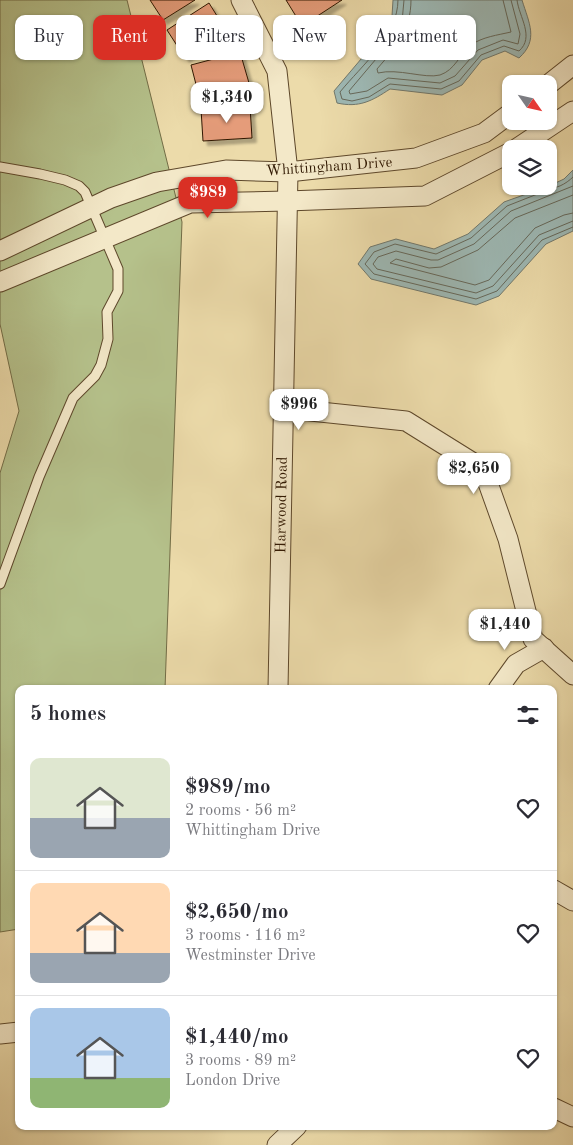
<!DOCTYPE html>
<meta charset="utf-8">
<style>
body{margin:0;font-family:"Old Standard TT",serif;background:#f7f7f7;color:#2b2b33;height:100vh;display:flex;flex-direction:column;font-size:19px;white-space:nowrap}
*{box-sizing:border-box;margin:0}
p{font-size:16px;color:#7c7c81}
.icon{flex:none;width:28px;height:28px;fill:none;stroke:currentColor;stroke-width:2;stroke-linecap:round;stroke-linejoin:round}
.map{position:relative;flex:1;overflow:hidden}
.drawer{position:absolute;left:15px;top:685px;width:542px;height:445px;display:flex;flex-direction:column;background:#fff;border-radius:10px;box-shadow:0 1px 4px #0004}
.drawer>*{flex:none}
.hud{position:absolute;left:15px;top:15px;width:544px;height:45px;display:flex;gap:10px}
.needle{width:32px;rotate:124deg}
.tools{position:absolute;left:502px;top:75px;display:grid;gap:10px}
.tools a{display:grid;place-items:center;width:55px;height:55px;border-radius:10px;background:#fff;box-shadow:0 1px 4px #0004;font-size:25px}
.price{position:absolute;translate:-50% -42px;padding:0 11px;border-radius:10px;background:#fff;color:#222;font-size:16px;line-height:32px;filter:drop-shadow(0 1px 2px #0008)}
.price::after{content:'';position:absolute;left:50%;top:30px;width:15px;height:11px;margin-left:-8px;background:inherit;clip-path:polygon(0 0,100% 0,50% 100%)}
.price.current{background:#d93025;color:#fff}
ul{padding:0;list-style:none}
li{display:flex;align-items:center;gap:15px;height:125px;padding:0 15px}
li+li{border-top:1px solid #e1e1e2}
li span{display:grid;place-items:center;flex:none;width:140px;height:100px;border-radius:10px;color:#555}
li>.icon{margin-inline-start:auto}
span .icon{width:60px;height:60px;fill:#fffc;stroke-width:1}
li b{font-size:21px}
h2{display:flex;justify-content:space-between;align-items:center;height:60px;padding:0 15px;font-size:21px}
.chip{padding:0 18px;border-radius:10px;background:#fff;box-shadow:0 1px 4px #0004;font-size:18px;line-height:45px}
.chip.current{background:#d93025;color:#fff}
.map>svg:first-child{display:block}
.green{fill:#b5c18b;stroke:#726c46}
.water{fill:#9db8b4;stroke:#71786c}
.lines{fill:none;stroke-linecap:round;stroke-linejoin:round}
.shore{stroke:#66685a;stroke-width:1}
.building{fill:#e59c7a;stroke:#2f1701;filter:url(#shadow)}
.lane-casing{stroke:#5e482b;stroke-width:11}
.street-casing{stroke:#5e482b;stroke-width:21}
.lane{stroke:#f3e8c8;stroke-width:9}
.street{stroke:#f3e8c8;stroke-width:19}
.labels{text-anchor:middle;stroke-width:4;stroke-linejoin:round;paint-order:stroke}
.street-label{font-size:15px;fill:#2f1701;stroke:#f3e8c8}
</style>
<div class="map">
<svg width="573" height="1145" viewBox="0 0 573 1145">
<defs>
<filter id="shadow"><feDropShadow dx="4.5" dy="4.5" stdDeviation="1" flood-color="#0004"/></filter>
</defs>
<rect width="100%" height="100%" fill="#ecdbaa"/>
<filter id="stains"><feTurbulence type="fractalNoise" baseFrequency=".004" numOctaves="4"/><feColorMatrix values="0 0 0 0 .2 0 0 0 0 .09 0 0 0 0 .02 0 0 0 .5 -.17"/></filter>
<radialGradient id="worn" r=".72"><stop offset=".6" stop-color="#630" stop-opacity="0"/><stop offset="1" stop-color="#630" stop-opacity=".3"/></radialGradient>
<path class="green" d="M0,0h127l55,222 -17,467h-146v240l-19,3v-459l19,-62 -19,-87z"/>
<g class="water">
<path d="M393,0h129c7,23 17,40 -3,58l-14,-7 -23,9 -20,25 -20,10 -52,-6c-18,12 -31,19 -53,14l-3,-12 44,-52 14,-23z"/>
<path d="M573,170v61l-27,13 -47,52 -23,9 -105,-26 -13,-15 12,-17 26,-8 38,10 34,-15 36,-32 45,-16 15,-7z"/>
</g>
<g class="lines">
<g class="shore">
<path d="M398,0c0,36 -36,65 -58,92l2,7 10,2 17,-4 21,-13 51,5 18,-8 22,-26 23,-9 15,5c16,-14 0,-34 -2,-51"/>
<path d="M404,0l-2,22 -15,24 -38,45 1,3 17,-3 21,-13 52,5 15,-7 23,-26 25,-10 15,4 2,-10 -9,-34"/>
<path d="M411,0c0,30 -15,47 -34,69l1,4c20,-5 47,6 62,2 15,-5 19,-20 31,-30 11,-8 27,-10 40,-13l-8,-32"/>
<path d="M573,177c-7,7 -18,13 -28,11l-5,5 -33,13 -36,32 -35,16 -41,-10 -21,8 -9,12 9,10 102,25 21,-8 45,-51 31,-13"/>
<path d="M573,186l-62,25 -37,33 -36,16h-7l-35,-9 -18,6 -5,7 4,5 99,24 17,-7 46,-51 34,-14"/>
<path d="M573,195l-58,23 -37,32 -37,17 -12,1 -33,-9 -6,4 85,22 14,-5 46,-52 29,-13 9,-2"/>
</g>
</g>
<g class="building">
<path d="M150,0h45l-32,20z"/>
<path d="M286,0h56l-40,26z"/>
<path d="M209,3l18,29 -42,26 -18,-28z"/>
<path d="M240,52l9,31 -50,13 -8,-31z"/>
<path d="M250,106l2,32 -49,3 -2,-32z"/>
</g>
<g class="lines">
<defs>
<path id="lane" d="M0,167l40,7 25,6 14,6 6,6 33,77v22l-11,21 1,27 -7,26 -6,11 -22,22 -34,79 -39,107"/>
<g id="street">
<path d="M241,0l36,71 11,101 -10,517"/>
<path d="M549,84l24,-19"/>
<path d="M516,149l57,-38"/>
<path d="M0,251l111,-53 46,-16 69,-12 62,2 128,-14 68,-25 27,-20"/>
<path d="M0,282l190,-79 97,-2 138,-5 86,-44"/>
<path d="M282,408l124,13 77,48 25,70 25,100 40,36"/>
<path d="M498,689l18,-25 28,-16"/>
<path d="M554,890l19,11"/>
<path d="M0,1034l19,-2"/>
<path d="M554,1108l19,9"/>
<path d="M277,1145l20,-19"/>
</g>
</defs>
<use href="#lane" class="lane-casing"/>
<use href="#street" class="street-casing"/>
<use href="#lane" class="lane"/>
<use href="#street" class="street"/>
</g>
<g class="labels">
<g class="street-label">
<text transform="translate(329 166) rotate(-4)" y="5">Whittingham Drive</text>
<text transform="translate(281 505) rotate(-89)" y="5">Harwood Road</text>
</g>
</g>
<rect width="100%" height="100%" filter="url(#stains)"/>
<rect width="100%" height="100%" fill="url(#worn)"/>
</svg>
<div class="tools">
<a><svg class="needle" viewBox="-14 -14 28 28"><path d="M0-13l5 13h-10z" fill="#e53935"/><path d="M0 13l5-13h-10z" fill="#7c7c81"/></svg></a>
<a><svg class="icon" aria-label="layers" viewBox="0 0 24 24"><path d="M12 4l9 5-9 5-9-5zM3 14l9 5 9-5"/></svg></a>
</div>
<b class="price" style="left:227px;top:124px">$1,340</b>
<b class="price current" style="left:208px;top:219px">$989</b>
<b class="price" style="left:299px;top:431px">$996</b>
<b class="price" style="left:474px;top:495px">$2,650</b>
<b class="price" style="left:505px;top:651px">$1,440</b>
<div class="hud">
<a class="chip">Buy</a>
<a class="chip current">Rent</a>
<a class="chip">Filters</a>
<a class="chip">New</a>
<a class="chip">Apartment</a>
</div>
<section class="drawer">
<h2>5 homes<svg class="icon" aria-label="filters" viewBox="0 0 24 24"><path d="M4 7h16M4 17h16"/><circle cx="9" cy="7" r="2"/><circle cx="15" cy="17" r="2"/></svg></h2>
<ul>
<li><span style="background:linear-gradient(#dfe7d0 60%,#9aa5b1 0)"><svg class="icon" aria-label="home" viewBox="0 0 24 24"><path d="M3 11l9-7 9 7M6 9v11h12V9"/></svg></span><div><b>$989/mo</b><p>2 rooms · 56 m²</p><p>Whittingham Drive</p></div><svg class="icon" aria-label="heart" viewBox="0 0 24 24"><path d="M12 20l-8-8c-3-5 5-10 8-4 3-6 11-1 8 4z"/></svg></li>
<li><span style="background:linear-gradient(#ffd9b3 70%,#9aa5b1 0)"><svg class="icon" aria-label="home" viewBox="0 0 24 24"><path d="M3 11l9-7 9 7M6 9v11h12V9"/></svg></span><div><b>$2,650/mo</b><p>3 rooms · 116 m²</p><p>Westminster Drive</p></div><svg class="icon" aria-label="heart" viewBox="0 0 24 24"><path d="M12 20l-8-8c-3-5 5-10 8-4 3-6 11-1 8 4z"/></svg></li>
<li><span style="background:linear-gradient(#a9c7e8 70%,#8fb573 0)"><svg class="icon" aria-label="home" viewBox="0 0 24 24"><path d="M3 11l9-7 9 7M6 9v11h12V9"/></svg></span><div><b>$1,440/mo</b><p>3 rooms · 89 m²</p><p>London Drive</p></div><svg class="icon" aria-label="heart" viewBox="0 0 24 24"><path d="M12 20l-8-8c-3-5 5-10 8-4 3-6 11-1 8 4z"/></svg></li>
</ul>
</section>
</div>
